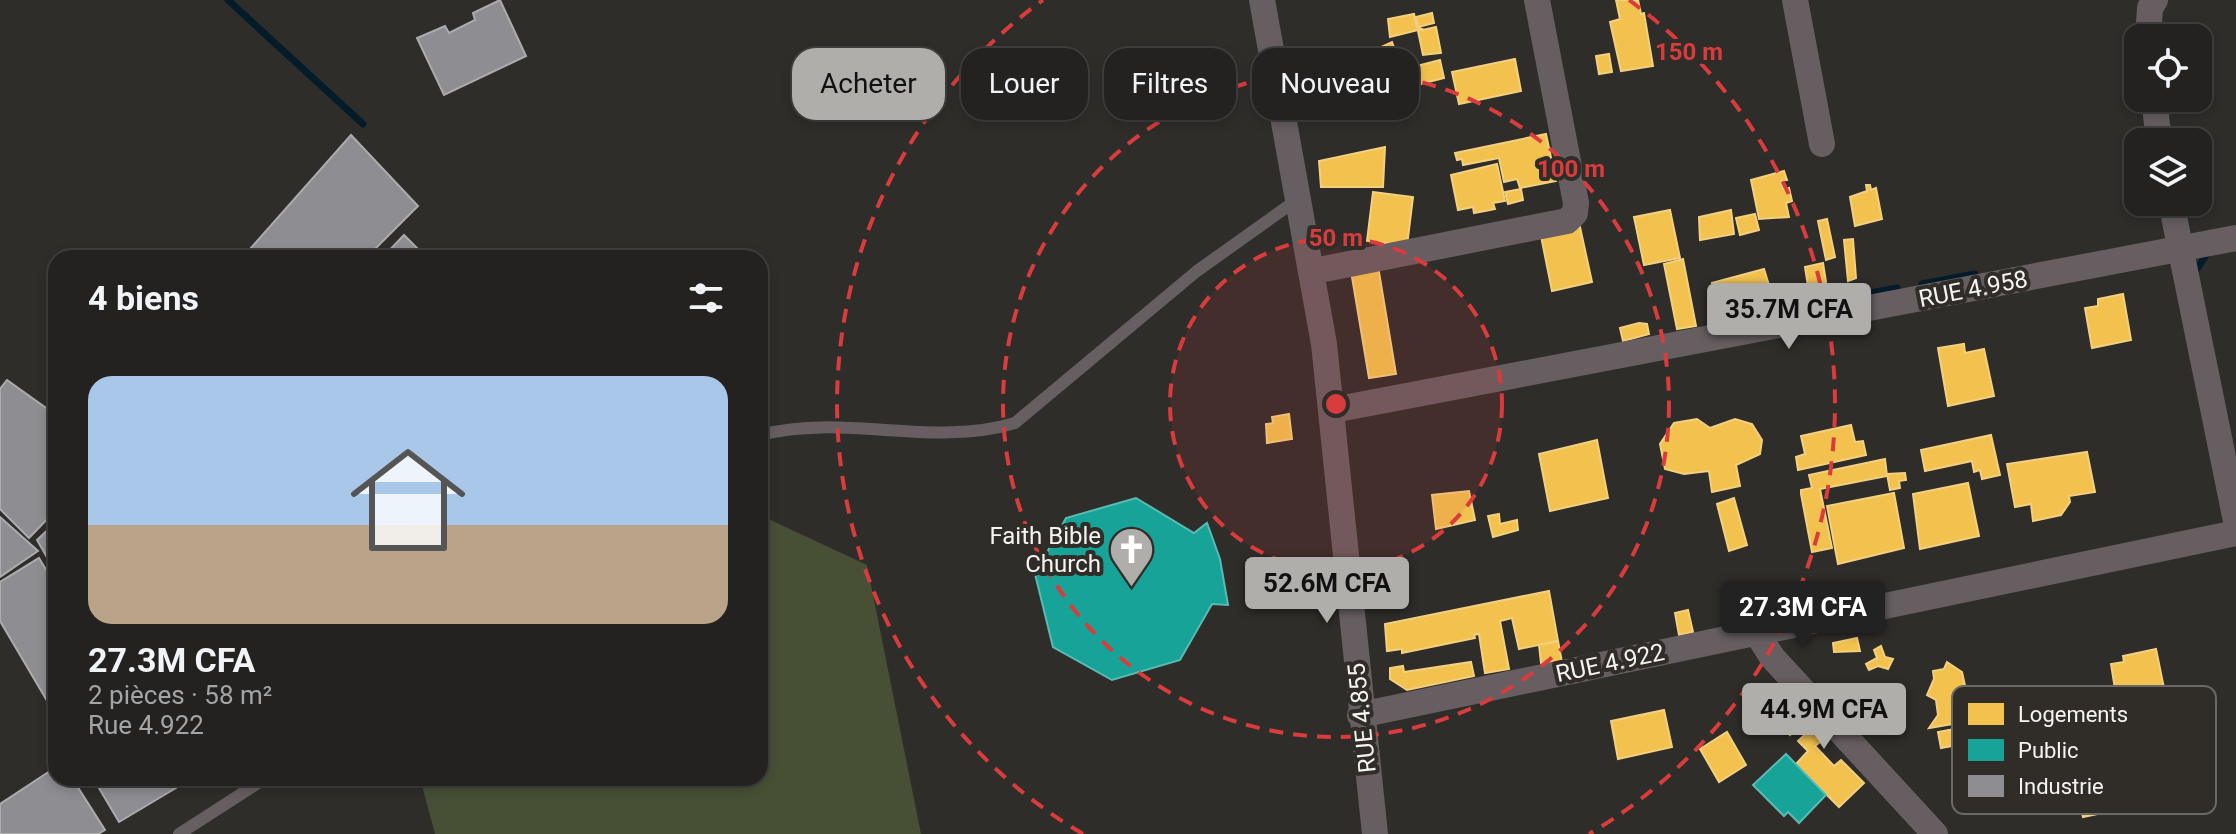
<!DOCTYPE html>
<html lang="fr">
<meta charset="utf-8">
<style>
body{margin:0;font-family:Roboto,sans-serif;background:#2f2f2d;color:#f1f3f6;height:100vh;display:flex;flex-direction:column;font-size:30px;white-space:nowrap}
*{box-sizing:border-box;margin:0}
p{font-size:26px;color:#a3a4a5}
.icon{flex:none;width:44px;height:44px;fill:none;stroke:currentColor;stroke-width:2;stroke-linecap:round;stroke-linejoin:round}
.map{position:relative;flex:1;overflow:hidden}
.panel{position:absolute;left:48px;top:250px;width:720px;height:536px;display:flex;flex-direction:column;background:#232220;border-radius:24px;box-shadow:0 4px 12px #0003,0 0 0 2px #403f3e}
.panel>*{flex:none}
.guide{position:absolute;left:792px;top:48px;width:760px;height:72px;display:flex;gap:16px}
.tools{position:absolute;left:2124px;top:24px;display:grid;gap:16px}
.tools a{display:grid;place-items:center;width:88px;height:88px;border-radius:16px;background:#232220;box-shadow:0 4px 12px #0003,0 0 0 2px #403f3e;font-size:40px}
.price{position:absolute;translate:-50% -68px;padding:0 18px;border-radius:8px;background:#b0aeab;color:#111;font-size:26px;line-height:52px;filter:drop-shadow(0 2px 4px #0008)}
.price::after{content:'';position:absolute;left:50%;top:48px;width:24px;height:18px;margin-left:-12px;background:inherit;clip-path:polygon(0 0,100% 0,50% 100%)}
.price.current{background:#222;color:#fff}
ul{padding:0;list-style:none}
li{display:grid;align-content:center;gap:16px;height:424px;padding:0 40px}
li span{display:grid;place-items:center;height:248px;border-radius:24px;color:#555}
li>.icon{margin-inline-start:auto}
span .icon{width:144px;height:144px;fill:#fffc;stroke-width:1}
li b{font-size:34px}
h2{display:flex;justify-content:space-between;align-items:center;height:96px;padding:0 40px;font-size:34px}
.chip{padding:0 28px;border-radius:24px;background:#232220;box-shadow:0 4px 12px #0003,0 0 0 2px #403f3e;font-size:28px;line-height:72px}
.chip.current{background:#b0aeab;color:#111}
.map>svg:first-child{display:block}
.green{fill:#475035}
.homes{fill:#f2c14e;stroke:#f3d07f;stroke-width:2}
.public{fill:#17a398;stroke:#5abbb3;stroke-width:2}
.industry{fill:#8d8d92;stroke:#acacae;stroke-width:2}
.lines{fill:none;stroke-linecap:round;stroke-linejoin:round}
.stream{stroke:#041b29;stroke-width:7}
.lane{stroke:#665e60;stroke-width:12}
.street{stroke:#665e60;stroke-width:26}
.ring{fill:none;stroke:#d93c3c;stroke-width:4;stroke-dasharray:14 10}
.labels{text-anchor:middle;stroke-width:8;stroke-linejoin:round;paint-order:stroke}
.street-label{font-size:24px;fill:#f6f4f1;stroke:#302d29}
.poi-label{font-size:24px;fill:#f6f4f1;stroke:#302d29;text-anchor:end}
.key{fill:#302d29;stroke:#6b6965;stroke-width:2}
.key-label{font-size:22px;fill:#f6f4f1}
.centre{fill:#d93c3c;stroke:#302d29;stroke-width:4}
.ring-label{font-size:24px;text-anchor:middle;font-weight:bold;fill:#d93c3c;stroke:#302d29;stroke-width:8;stroke-linejoin:round;paint-order:stroke}
</style>
<div class="map">
<svg width="2236" height="834" viewBox="0 0 2236 834">
<rect width="100%" height="100%" fill="#2f2d2a"/>
<path class="green" d="M760,515l107,50 54,269h-486l-15,-56h340z"/>
<g class="homes">
<path d="M1616,0h22l3,14 3,-1 9,53 -32,5 -11,-49 10,-3z"/>
<path d="M1432,13l2,10 -16,4 -2,-10z"/>
<path d="M1414,14l3,13 5,2 -32,8 -2,-18z"/>
<path d="M1436,27l5,26 -18,2 -5,-24z"/>
<path d="M1392,42l8,22 -12,6 -9,-22z"/>
<path d="M1609,54l3,18 -13,2 -3,-18z"/>
<path d="M1515,59l6,32 -62,13 -7,-32z"/>
<path d="M1440,60l4,18 -35,9v-19z"/>
<path d="M1546,134l10,47 -36,7 -3,-9 -13,3 -5,-24 -36,7 -1,-6 -5,1 -2,-7z"/>
<path d="M1385,147l-2,40h-62l-2,-26z"/>
<path d="M1497,164l8,37 -12,2 2,6 -5,1 -16,3 -1,-6 -15,3 -7,-35z"/>
<path d="M1784,171l3,9 -6,1 2,8 6,-1 3,13 -6,2 3,14 -30,2 -8,-39z"/>
<path d="M1866,185h4l1,5 5,-2 6,31 -27,7 -5,-29 17,-6z"/>
<path d="M1521,189l2,11 -15,4 -3,-12z"/>
<path d="M1373,192l40,5 -6,49 -40,-5z"/>
<path d="M1670,210l10,48 -36,7 -10,-48z"/>
<path d="M1731,210l3,24 -34,6 -1,-23z"/>
<path d="M1755,214l4,16 -19,5 -4,-17z"/>
<path d="M1827,219l8,38 -9,3 -8,-39z"/>
<path d="M1580,227l12,55 -40,9 -11,-55z"/>
<path d="M1853,239l3,39 -8,3 -4,-41z"/>
<path d="M1683,259l13,67 -19,3 -13,-65z"/>
<path d="M1823,263l3,19 -18,4 -3,-19z"/>
<path d="M1378,266l18,108 -27,4 -18,-107z"/>
<path d="M1764,269l8,26 -52,13 -8,-25z"/>
<path d="M2123,294l8,46 -39,8 -7,-40 13,-2v-7z"/>
<path d="M1639,323l8,1 2,10 -26,7 -3,-13z"/>
<path d="M1964,344l1,9 19,-4 10,47 -46,10 -10,-58z"/>
<path d="M1289,414l3,25 -25,4 -1,-19 7,-1 -1,-6z"/>
<path d="M1697,419l13,9 25,-9 17,5 10,16 -2,14 -24,11 4,21 -28,6 -3,-21 -25,3 -19,-5 -5,-25 14,-21z"/>
<path d="M1851,425l4,17 8,-1 3,14 -68,15 -2,-13 9,-3 -4,-18z"/>
<path d="M1991,435l9,40 -18,4 -2,-9 -6,2 -2,-11 -47,10 -4,-21z"/>
<path d="M1597,440l11,58 -58,13 -11,-57z"/>
<path d="M2087,452l8,40 -26,4 1,6 -9,13 -28,6 -2,-17 -16,3 -8,-43z"/>
<path d="M1885,459l2,17 -67,13 12,59 -20,4 -11,-58v-4l11,-2 -3,-13z"/>
<path d="M1905,473l1,7 -7,1 1,7 -10,2 -3,-16z"/>
<path d="M1968,483l11,53 -59,13 -7,-55z"/>
<path d="M1469,491l6,29 -39,9 -4,-34z"/>
<path d="M1894,493l10,55 -66,16 -11,-58z"/>
<path d="M1734,498l13,47 -18,6 -12,-47z"/>
<path d="M1499,514l1,10 17,-4 1,10 -25,7 -5,-21z"/>
<path d="M1549,591l9,50 -39,8 -7,-31 -12,3 9,48 -24,4 -6,-39 -5,1 1,3 -73,15v-4l-15,2 -2,-27z"/>
<path d="M1688,610l5,22 -14,3 -4,-22z"/>
<path d="M1857,638l3,13 -26,1 -1,-9z"/>
<path d="M1558,641l4,21 -21,1 -2,-18z"/>
<path d="M1881,646l4,11 8,2 -5,10 -10,-3 -9,4 -3,-6 11,-6 -3,-8z"/>
<path d="M2156,649l9,44 -40,9 1,11 -7,1 -8,-50 13,-2 -1,-6z"/>
<path d="M1471,662l3,14 -67,14 -17,-11v-11l13,-2 1,6z"/>
<path d="M1947,662l15,10 4,18 -10,6 5,4 2,16 -5,7 -29,5 9,-13 -2,-15 -9,-5 7,-16 -1,-8 11,-2z"/>
<path d="M1849,702l18,18 -7,7 -16,-15z"/>
<path d="M1664,710l8,37 -54,12 -7,-38z"/>
<path d="M1793,713l11,11 -14,11 -10,-12z"/>
<path d="M1984,715l5,24 -48,9 -3,-16 27,-5 -2,-8z"/>
<path d="M1813,727l11,12 -9,7 19,20 7,-6 23,23 -25,24 -43,-43 12,-13 -10,-10z"/>
<path d="M1727,732l19,33 -27,17 -19,-33z"/>
<path d="M2102,756l1,5 12,-3 11,50 -43,9 -2,-8 -10,2 -9,-41 17,-9 1,7 17,-4 -2,-7z"/>
</g>
<g class="public">
<path d="M1136,498l58,35 13,-10 13,36 8,46 -16,-1 -32,56 -68,20 -59,-33 -18,-73 31,-56z"/>
<path d="M1786,754l40,41 -27,28 -11,-11 -4,4 -31,-31z"/>
</g>
<g class="industry">
<path d="M500,0l26,56 -82,39 -27,-57 28,-12 4,7 26,-13 -2,-7z"/>
<path d="M351,135l67,71 -52,52h-124z"/>
<path d="M404,235l23,23h-45z"/>
<path d="M7,380l49,35v95l-27,28 -29,-29v-120z"/>
<path d="M0,517l38,34 -38,26z"/>
<path d="M56,522v51l-19,-33z"/>
<path d="M39,558l17,28v130l-56,-95v-39z"/>
<path d="M56,767v11h16l33,52 -7,4h-98v-30z"/>
<path d="M93,778h77l6,10 -57,34z"/>
</g>
<g class="lines">
<g class="stream">
<path d="M228,0l135,124"/>
<path d="M2192,276l17,-25"/>
<path d="M1922,284l53,-10"/>
<path d="M1812,304l85,-16"/>
<path d="M1771,312l27,-5"/>
</g>
<g class="lane">
<path d="M760,435c84,-22 172,13 255,-12l182,-152 101,-72"/>
<path d="M179,834l87,-56"/>
</g>
<g class="street">
<path d="M1262,0l62,344 51,490"/>
<path d="M1795,0l27,144"/>
<path d="M2148,38l2,-30 5,-8"/>
<path d="M2154,98l5,44"/>
<path d="M2171,202l65,319"/>
<path d="M1314,271l253,-50 8,-8 1,-10 -39,-203"/>
<path d="M1333,410l903,-172"/>
<path d="M1757,633l15,24 163,177"/>
<path d="M1360,715l876,-182"/>
</g>
</g>
<circle cx="1336" cy="404" r="166" fill="#d93c3c" fill-opacity=".12"/>
<g class="ring">
<circle cx="1336" cy="404" r="166"/>
<circle cx="1336" cy="404" r="333"/>
<path d="M1083 834A499 499 0 0 1 1043 0M1629 0A499 499 0 0 1 1589 834"/>
</g>
<defs>
<symbol id="church-pin" viewBox="-11 -11 22 30"><path d="M0 17L-7.5 6A9.5 9.5 0 1 1 7.5 6Z" fill="#b0aeab" stroke="#302d29"/><path d="M-1.2-6h2.4v3.5h3.3v2.4h-3.3V6h-2.4V-.1h-3.3v-2.4h3.3Z" fill="#fff"/></symbol>
</defs>
<g fill-rule="evenodd">
<use href="#church-pin" x="1106" y="524" width="51" height="69"/>
</g>
<g class="labels">
<g class="street-label">
<text transform="translate(1973 289) rotate(-11)" y="8">RUE 4.958</text>
<text transform="translate(1610 663) rotate(-12)" y="8">RUE 4.922</text>
<text transform="translate(1362 718) rotate(-96)" y="8">RUE 4.855</text>
</g>
<g class="poi-label">
<text x="1101" y="544">Faith Bible<tspan x="1101" dy="28">Church</tspan></text>
</g>
</g>
<rect x="1952" y="686" width="264" height="128" rx="12" class="key"/>
<rect x="1968" y="703" width="36" height="22" fill="#f2c14e"/>
<rect x="1968" y="739" width="36" height="22" fill="#17a398"/>
<rect x="1968" y="775" width="36" height="22" fill="#8d8d92"/>
<g class="key-label">
<text x="2018" y="722">Logements</text>
<text x="2018" y="758">Public</text>
<text x="2018" y="794">Industrie</text>
</g>
<circle cx="1336" cy="404" r="12" class="centre"/>
<g class="ring-label">
<text x="1689" y="60">150 m</text>
<text x="1571" y="177">100 m</text>
<text x="1336" y="246">50 m</text>
</g>
</svg>
<div class="tools">
<a><svg class="icon" aria-label="locate" viewBox="0 0 24 24"><circle cx="12" cy="12" r="6"/><path d="M12 2v4M12 18v4M2 12h4M18 12h4"/></svg></a>
<a><svg class="icon" aria-label="layers" viewBox="0 0 24 24"><path d="M12 4l9 5-9 5-9-5zM3 14l9 5 9-5"/></svg></a>
</div>
<b class="price" style="left:1789px;top:351px">35.7M CFA</b>
<b class="price" style="left:1327px;top:625px">52.6M CFA</b>
<b class="price current" style="left:1803px;top:649px">27.3M CFA</b>
<b class="price" style="left:1824px;top:751px">44.9M CFA</b>
<div class="guide">
<a class="chip current">Acheter</a>
<a class="chip">Louer</a>
<a class="chip">Filtres</a>
<a class="chip">Nouveau</a>
</div>
<section class="panel">
<h2>4 biens<svg class="icon" aria-label="filters" viewBox="0 0 24 24"><path d="M4 7h16M4 17h16"/><circle cx="9" cy="7" r="2"/><circle cx="15" cy="17" r="2"/></svg></h2>
<ul>
<li><span style="background:linear-gradient(#a9c7e8 60%,#b9a48a 0)"><svg class="icon" aria-label="home" viewBox="0 0 24 24"><path d="M3 11l9-7 9 7M6 9v11h12V9"/></svg></span><div><b>27.3M CFA</b><p>2 pièces · 58 m²</p><p>Rue 4.922</p></div></li>
</ul>
</section>
</div>
